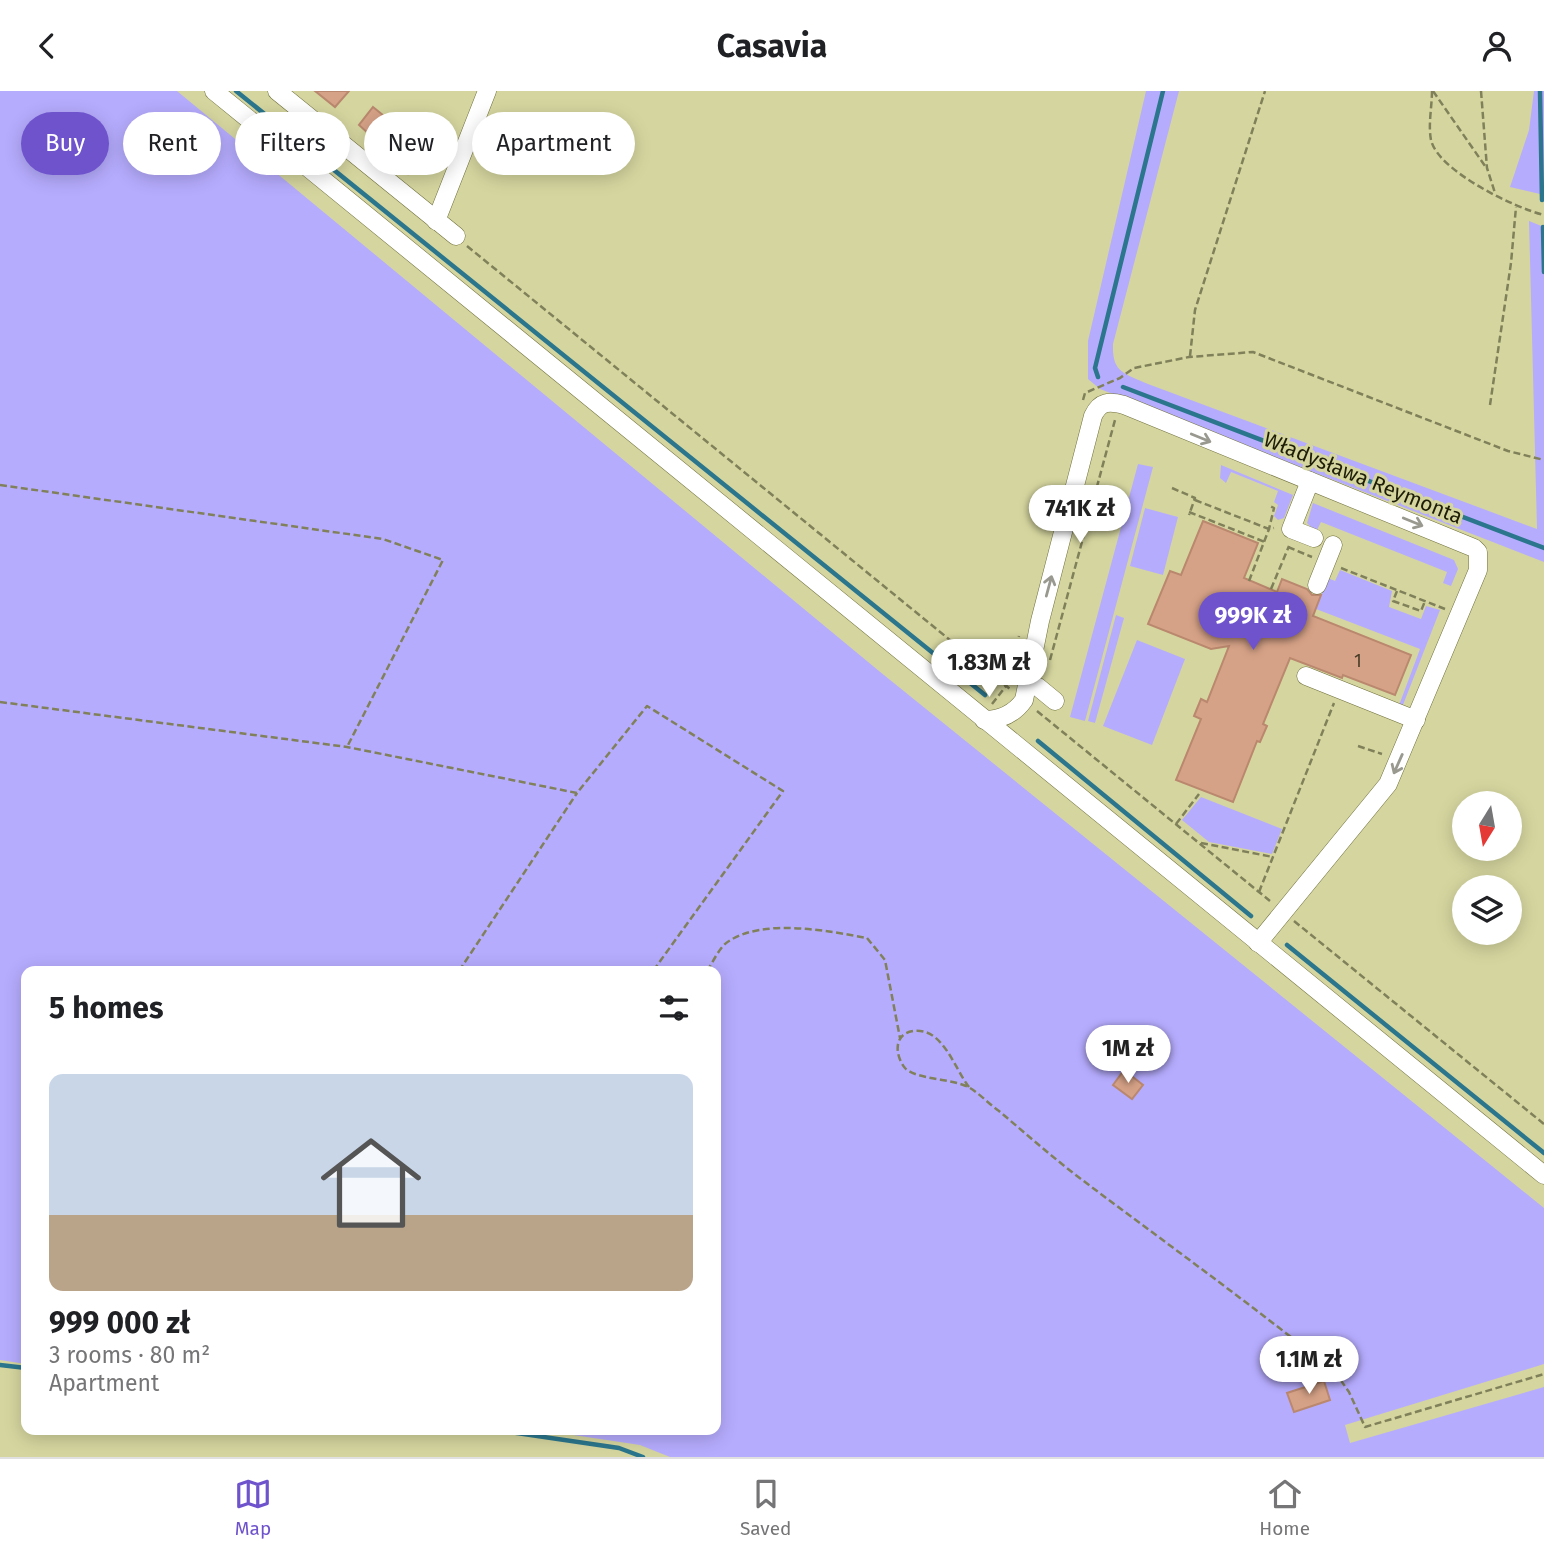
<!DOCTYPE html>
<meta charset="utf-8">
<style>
body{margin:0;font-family:"Fira Sans",sans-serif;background:#f6f6f6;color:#202124;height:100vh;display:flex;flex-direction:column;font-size:26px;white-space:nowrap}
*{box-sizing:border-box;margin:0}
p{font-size:23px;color:#757577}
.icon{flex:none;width:38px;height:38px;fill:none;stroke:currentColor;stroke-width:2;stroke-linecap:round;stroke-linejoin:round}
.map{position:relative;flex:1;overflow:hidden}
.drawer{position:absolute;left:21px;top:875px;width:700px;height:469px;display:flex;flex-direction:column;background:#fff;border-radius:14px;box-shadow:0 4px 18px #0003}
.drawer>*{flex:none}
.hud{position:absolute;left:21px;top:21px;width:700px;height:63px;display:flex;gap:14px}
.needle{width:46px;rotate:191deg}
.buttons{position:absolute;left:1452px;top:700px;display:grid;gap:14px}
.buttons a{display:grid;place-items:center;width:70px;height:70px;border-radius:50%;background:#fff;box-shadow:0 4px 18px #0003;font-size:35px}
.price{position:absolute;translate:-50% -60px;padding:0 16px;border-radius:24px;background:#fff;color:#222;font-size:23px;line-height:46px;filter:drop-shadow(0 2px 4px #0008)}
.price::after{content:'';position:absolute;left:50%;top:42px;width:21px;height:16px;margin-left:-10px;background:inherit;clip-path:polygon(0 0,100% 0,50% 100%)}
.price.selected{background:#6e53cd;color:#fff}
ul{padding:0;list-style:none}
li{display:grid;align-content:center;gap:14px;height:371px;padding:0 28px}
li+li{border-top:2px solid #e0e0e0}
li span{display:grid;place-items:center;height:217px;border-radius:14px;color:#555}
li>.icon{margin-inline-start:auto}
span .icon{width:126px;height:126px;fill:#fffc;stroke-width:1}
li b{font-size:30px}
h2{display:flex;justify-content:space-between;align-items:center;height:84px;padding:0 28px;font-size:30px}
.pill{padding:0 24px;border-radius:32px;background:#fff;box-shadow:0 4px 18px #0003;font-size:24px;line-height:63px}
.pill.selected{background:#6e53cd;color:#fff}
header{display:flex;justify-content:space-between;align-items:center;height:91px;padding:0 28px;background:#fff;font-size:32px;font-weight:700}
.menu{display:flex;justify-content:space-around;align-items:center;height:98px;border-top:2px solid #e0e0e0;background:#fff;font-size:19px;color:#757577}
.menu a{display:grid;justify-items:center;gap:4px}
.menu .selected{color:#6e53cd}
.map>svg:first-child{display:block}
.green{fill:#b6acfe}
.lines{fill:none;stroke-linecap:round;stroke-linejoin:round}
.stream{stroke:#2b768d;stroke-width:4.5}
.building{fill:#d6a287;stroke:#ba886e;stroke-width:2}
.minor-casing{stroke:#70703d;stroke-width:19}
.path{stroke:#80815a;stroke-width:2.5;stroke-dasharray:7 3.5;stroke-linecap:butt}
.minor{stroke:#fff;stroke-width:18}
.oneway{stroke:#999990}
.labels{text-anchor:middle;stroke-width:6;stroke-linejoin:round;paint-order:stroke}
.number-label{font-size:18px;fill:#4b3e28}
.street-label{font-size:21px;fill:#1d1d08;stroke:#d5d69f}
</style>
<header><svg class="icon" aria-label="back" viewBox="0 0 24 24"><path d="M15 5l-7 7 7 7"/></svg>Casavia<svg class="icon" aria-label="person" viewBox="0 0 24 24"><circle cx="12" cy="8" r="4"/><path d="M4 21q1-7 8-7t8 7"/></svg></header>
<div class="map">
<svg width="1544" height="1366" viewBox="0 0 1544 1366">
<rect width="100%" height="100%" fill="#d5d69f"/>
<g class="green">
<path d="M0,0h177l702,580 665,537v156l-199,61 5,18 194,-56v70h-874l-30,-12 -100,-15h176v-459h-690v393l-26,-4z"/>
<path d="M1146,0h33l-66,253c-1,29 11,29 35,40l389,145 -8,-308 15,6v335l-444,-173 -12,-10v-38z"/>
<path d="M1534,0h10v104l-34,-8 19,-57z"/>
<path d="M1138,373l15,3 -68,254 -15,-4z"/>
<path d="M1221,374l72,30 -9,23 -6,2 -4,-4 4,-11 -4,-3 4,-11 -47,-19 -5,11 -6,-5z"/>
<path d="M1313,412l141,57 4,9 -7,17 -8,-3 4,-11 -126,-50 -5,10 -9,-9z"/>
<path d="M1145,417l33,9 -15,58 -33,-9z"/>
<path d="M1340,479l52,21 -3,16 32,12 5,-13 14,4 -39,100 -3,-2 22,-59 -104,-40 12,-31 7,3z"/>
<path d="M1116,524l8,3 -29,105 -7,-2z"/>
<path d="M1137,549l48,19 -33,86 -49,-19z"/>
<path d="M1201,706l81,32 -10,25 -63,-12 -27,-22z"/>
</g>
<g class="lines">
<g class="stream">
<path d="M236,0l749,604"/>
<path d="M1540,0l2,109"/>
<path d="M1543,136l1,45"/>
<path d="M1098,286l-3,-9 68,-277"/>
<path d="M1123,296l421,161"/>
<path d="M1038,650l213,175"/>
<path d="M1287,854l257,208"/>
<path d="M0,1274l26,3"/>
<path d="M496,1339l123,18 24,9"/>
</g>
</g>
<g class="building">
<path d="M315,0h34l-14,16z"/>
<path d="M373,16l21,17 -9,10 -9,-6 -6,7 -11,-10z"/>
<path d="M402,51l19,17 -13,15 -19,-16z"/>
<path d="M1203,430l55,22 -14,35 33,14 5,-13 25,10 5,6h9l-8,21 98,39 -16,40 -52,-20 -1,3 -52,-20 -27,66 4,2 -7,16 -3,-1 -24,61 -57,-22 25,-61 -7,-3 7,-17 6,3 22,-56 -18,3 -63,-25 22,-53 11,4z"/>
<path d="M1124,979l19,15 -11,14 -19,-14z"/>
<path d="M1324,1290l6,19 -36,12 -7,-19z"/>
</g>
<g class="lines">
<defs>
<g id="minor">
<path d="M214,0l1330,1084"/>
<path d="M277,0l179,145"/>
<path d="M436,130l51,-130"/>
<path d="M1310,390l-19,48 23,9"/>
<path d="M1317,494l16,-40"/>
<path d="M1306,585l110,44"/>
<path d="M1027,593l11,3 17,14"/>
<path d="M984,629c17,0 30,-6 40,-20l16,-79 53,-205c7,-15 16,-15 31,-11l350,143 4,4v18l-90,214 -130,159"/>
</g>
</defs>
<use href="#minor" class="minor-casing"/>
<g class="path">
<path d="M1432,0c0,15 -4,34 -1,49 7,31 84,68 113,75"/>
<path d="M1433,0l52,75"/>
<path d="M1481,0l6,77 8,25"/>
<path d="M467,155l543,443"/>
<path d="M1190,265l5,-46 70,-219"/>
<path d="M1083,309l2,-7 35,-15 14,-10 55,-11 64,-5 255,99 36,9"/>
<path d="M1490,314l21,-142 5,-56"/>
<path d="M0,394l383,54 60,21 -96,187"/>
<path d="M1172,397l23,10 -6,17"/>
<path d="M1195,409l74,29 5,-1"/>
<path d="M1189,421l76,30"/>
<path d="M1288,456l24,10"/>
<path d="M1341,477l104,41"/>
<path d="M1249,490l20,-52 5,-21 -6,-3"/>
<path d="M1271,498l18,-43"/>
<path d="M1397,500l-4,10 28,10 4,-10"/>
<path d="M1050,569l65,-240"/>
<path d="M0,611l347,45 230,46 70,-87 136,85 -130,180"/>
<path d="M992,613l14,-18 13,-50"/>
<path d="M1037,620l233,190"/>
<path d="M1358,655l24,8"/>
<path d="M1176,733l23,-30"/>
<path d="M1201,752l72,14"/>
<path d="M1259,801l75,-189"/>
<path d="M1294,830l250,203"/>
<path d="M459,880l118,-178"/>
<path d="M707,880c6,-9 13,-25 22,-30 36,-23 99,-10 138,-3l18,22 15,78"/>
<path d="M969,996c-15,-19 -26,-60 -56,-56 -20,3 -18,25 -8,37 11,12 48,10 65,20 10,6 19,16 29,23 26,22 51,44 78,65 86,65 174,128 258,196l14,20 16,35 179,-53"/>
</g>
<use href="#minor" class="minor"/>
</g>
<defs><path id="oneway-shaft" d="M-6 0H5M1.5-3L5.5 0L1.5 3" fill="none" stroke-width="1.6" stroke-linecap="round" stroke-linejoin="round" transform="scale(1.75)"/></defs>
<g class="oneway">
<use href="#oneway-shaft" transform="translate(1201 347) rotate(22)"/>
<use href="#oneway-shaft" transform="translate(1413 431) rotate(22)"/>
<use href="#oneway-shaft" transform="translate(1049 495) rotate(-75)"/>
<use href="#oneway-shaft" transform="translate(1398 673) rotate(114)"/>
</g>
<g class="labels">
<g class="number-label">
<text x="1358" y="576">1</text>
</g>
<g class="street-label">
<text transform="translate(1363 387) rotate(22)" y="7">Władysława Reymonta</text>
</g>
</g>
</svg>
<div class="buttons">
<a><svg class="needle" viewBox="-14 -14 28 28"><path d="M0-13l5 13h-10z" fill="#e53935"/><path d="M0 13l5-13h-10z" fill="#757577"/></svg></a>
<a><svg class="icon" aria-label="layers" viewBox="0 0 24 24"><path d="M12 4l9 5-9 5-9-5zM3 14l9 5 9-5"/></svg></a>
</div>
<b class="price" style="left:1080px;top:454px">741K zł</b>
<b class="price selected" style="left:1253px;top:561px">999K zł</b>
<b class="price" style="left:989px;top:608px">1.83M zł</b>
<b class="price" style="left:1128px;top:994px">1M zł</b>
<b class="price" style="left:1309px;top:1305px">1.1M zł</b>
<div class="hud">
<a class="pill selected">Buy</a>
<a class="pill">Rent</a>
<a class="pill">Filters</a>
<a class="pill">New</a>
<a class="pill">Apartment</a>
</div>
<section class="drawer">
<h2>5 homes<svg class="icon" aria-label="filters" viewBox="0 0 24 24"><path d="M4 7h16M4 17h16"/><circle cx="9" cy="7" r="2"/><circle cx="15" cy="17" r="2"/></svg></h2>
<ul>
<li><span style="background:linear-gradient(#c9d6e8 65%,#b9a48a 0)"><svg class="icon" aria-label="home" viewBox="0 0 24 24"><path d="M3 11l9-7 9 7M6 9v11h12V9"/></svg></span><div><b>999 000 zł</b><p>3 rooms · 80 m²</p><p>Apartment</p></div></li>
</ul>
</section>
</div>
<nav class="menu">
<a class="selected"><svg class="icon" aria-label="map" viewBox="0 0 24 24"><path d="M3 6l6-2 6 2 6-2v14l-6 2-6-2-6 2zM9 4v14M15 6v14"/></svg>Map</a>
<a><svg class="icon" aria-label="saved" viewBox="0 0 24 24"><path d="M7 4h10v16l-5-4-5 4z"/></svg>Saved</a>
<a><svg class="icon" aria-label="home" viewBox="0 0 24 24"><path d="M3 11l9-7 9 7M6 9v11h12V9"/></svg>Home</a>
</nav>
